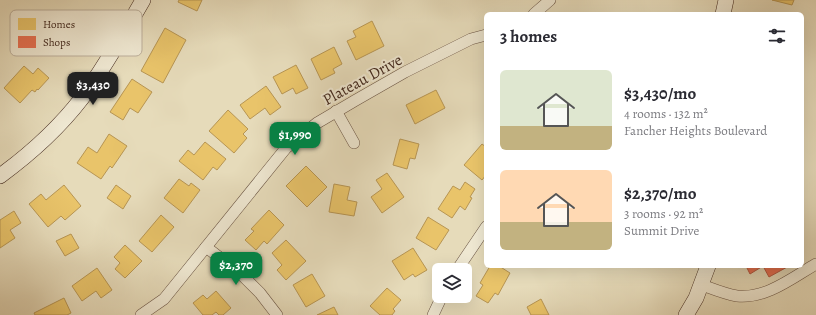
<!DOCTYPE html>
<meta charset="utf-8">
<style>
body{margin:0;font-family:Alegreya,serif;background:#f2f2f3;color:#2b2b33;height:100vh;display:flex;flex-direction:column;font-size:15px;white-space:nowrap}
*{box-sizing:border-box;margin:0}
p{font-size:13px;color:#7c7c81}
.icon{flex:none;width:22px;height:22px;fill:none;stroke:currentColor;stroke-width:2;stroke-linecap:round;stroke-linejoin:round}
.map{position:relative;flex:1;overflow:hidden}
.panel{position:absolute;left:484px;top:12px;width:320px;height:256px;display:flex;flex-direction:column;background:#fff;border-radius:6px;box-shadow:0 4px 16px #0002}
.panel>*{flex:none}
.tools{position:absolute;left:432px;top:263px;display:grid;gap:8px}
.tools a{display:grid;place-items:center;width:40px;height:40px;border-radius:6px;background:#fff;box-shadow:0 4px 16px #0002;font-size:20px}
.price{position:absolute;translate:-50% -34px;padding:0 9px;border-radius:8px;background:#0b8043;color:#fff;font-size:13px;line-height:26px;filter:drop-shadow(0 1px 2px #0008)}
.price::after{content:'';position:absolute;left:50%;top:24px;width:12px;height:9px;margin-left:-6px;background:inherit;clip-path:polygon(0 0,100% 0,50% 100%)}
.price.current{background:#222;color:#fff}
ul{padding:0;list-style:none}
li{display:flex;align-items:center;gap:12px;height:100px;padding:0 16px}
li span{display:grid;place-items:center;flex:none;width:112px;height:80px;border-radius:6px;color:#555}
li>.icon{margin-inline-start:auto}
span .icon{width:48px;height:48px;fill:#fffc;stroke-width:1}
li b{font-size:17px}
h2{display:flex;justify-content:space-between;align-items:center;height:48px;padding:0 16px;font-size:17px}
.map>svg:first-child{display:block}
.homes{fill:#e9c46a;stroke:#b79553}
.shops{fill:#e76f51;stroke:#b55941}
.lines{fill:none;stroke-linecap:round;stroke-linejoin:round}
.street-casing{stroke:#6a5444;stroke-width:12}
.secondary-casing{stroke:#41271c;stroke-width:16}
.street{stroke:#efe8d2;stroke-width:11}
.secondary{stroke:#efe8d2;stroke-width:15}
.labels{text-anchor:middle;stroke-width:4;stroke-linejoin:round;paint-order:stroke}
.street-label{font-size:16px;fill:#41271c;stroke:#efe8d2}
.key{fill:#efe8d2;stroke:#bbae9b;stroke-width:1}
.key-label{font-size:11px;fill:#41271c}
</style>
<div class="map">
<svg width="816" height="315" viewBox="0 0 816 315">
<rect width="100%" height="100%" fill="#e6dbba"/>
<filter id="stains"><feTurbulence type="fractalNoise" baseFrequency=".005" numOctaves="4"/><feColorMatrix values="0 0 0 0 .2 0 0 0 0 .09 0 0 0 0 .02 0 0 0 .5 -.17"/></filter>
<radialGradient id="worn" r=".72"><stop offset=".6" stop-color="#630" stop-opacity="0"/><stop offset="1" stop-color="#630" stop-opacity=".3"/></radialGradient>
<g class="homes">
<path d="M179,0h23l-5,11 -19,-9z"/>
<path d="M772,0h22l-2,5z"/>
<path d="M372,21l12,25 -28,14 -9,-19 9,-4 -3,-6z"/>
<path d="M165,28l21,12 -23,43 -22,-12z"/>
<path d="M334,47l8,17 -9,5 2,4 -14,7 -10,-21z"/>
<path d="M296,65l12,23 -12,6 -3,-6 -11,6 -9,-17z"/>
<path d="M24,66l9,8 5,-6 11,10 -11,12 -1,-1 -2,3 -3,-2 -12,13 -16,-15z"/>
<path d="M132,79l20,13 -14,21 -8,-5 -7,12 -13,-8z"/>
<path d="M266,86l15,21 -11,8 -5,-7 -15,11 -10,-14z"/>
<path d="M436,90l9,18 -30,16 -9,-19z"/>
<path d="M228,110l20,19 -5,5 4,4 -13,15 -25,-22z"/>
<path d="M109,134l18,12 -15,22 -2,-2 -9,13 -24,-16 11,-16 9,6z"/>
<path d="M400,139l19,5 -4,15 -5,-1 -3,11 -14,-4z"/>
<path d="M205,142l21,17 -9,11 -4,-3 -10,13 -24,-19 9,-11 6,5z"/>
<path d="M482,144l4,3v28l-4,5 -18,-15z"/>
<path d="M306,166l21,21 -20,20 -21,-21z"/>
<path d="M387,173l17,24 -22,16 -11,-16 11,-8 -6,-9z"/>
<path d="M179,179l10,7 2,-3 9,7 -17,23 -19,-15z"/>
<path d="M465,182l10,7 -5,8 2,1 -7,12 -5,-4 -8,12 -14,-9 15,-23 7,4z"/>
<path d="M334,184l16,3 -3,13 10,2 -3,14 -25,-4z"/>
<path d="M64,185l17,21 -16,14 -4,-4 -13,11 -19,-23 12,-10 5,6z"/>
<path d="M116,185l15,11 -8,13 -16,-11z"/>
<path d="M269,210l15,15 -17,19 -3,-3 -8,9 -11,-10 9,-9 -3,-2z"/>
<path d="M14,211l7,12 -11,7 5,8 -15,10v-28z"/>
<path d="M161,215l13,12 -22,25 -13,-11z"/>
<path d="M428,217l21,13 -13,20 -20,-12z"/>
<path d="M71,234l8,14 -14,8 -9,-15z"/>
<path d="M286,240l20,21 -20,19 -9,-10 5,-5 -10,-12z"/>
<path d="M125,245l17,16 -17,17 -10,-9 5,-6 -6,-6z"/>
<path d="M413,248l14,22 -12,7 -2,-3 -9,6 -12,-19z"/>
<path d="M490,266h9l11,7 -12,22 -3,-2 -7,10 -12,-7 7,-11 -3,-2z"/>
<path d="M97,268l15,22 -11,8 -5,-7 -14,10 -10,-15z"/>
<path d="M312,274l13,22 -19,11 -13,-22z"/>
<path d="M387,288l14,12 -8,9 2,2 -3,4h-12l-10,-9z"/>
<path d="M216,291l15,17 -8,7h-4l-3,-3 -4,3h-9l-10,-12 10,-8 4,4z"/>
<path d="M64,298l7,15 -4,2h-32l-1,-2z"/>
<path d="M541,299l8,16h-18l-4,-8z"/>
<path d="M334,307l4,8h-21z"/>
</g>
<path class="shops" d="M746,266h43l-20,11 -6,-11 -13,8z"/>
<g class="lines">
<defs>
<g id="street">
<path d="M534,14l16,-14"/>
<path d="M336,111l18,32"/>
<path d="M206,247l35,27 19,19 17,22"/>
<path d="M457,270l29,-43"/>
<path d="M702,285c11,4 23,9 35,11 29,3 55,-18 79,-32"/>
<path d="M141,315l23,-16 122,-151 31,-25 39,-23 49,-28 66,-33 15,-4"/>
<path d="M433,315l9,-19"/>
</g>
<g id="secondary">
<path d="M723,14l3,-14"/>
<path d="M0,176c30,-22 59,-48 82,-78 23,-31 42,-65 61,-98"/>
<path d="M686,315l10,-17 12,-32"/>
</g>
</defs>
<use href="#street" class="street-casing"/>
<use href="#secondary" class="secondary-casing"/>
<use href="#street" class="street"/>
<use href="#secondary" class="secondary"/>
</g>
<g class="labels">
<g class="street-label">
<text transform="translate(362 79) rotate(-29)" y="6">Plateau Drive</text>
</g>
</g>
<rect x="10" y="10" width="132" height="46" rx="6" class="key"/>
<rect x="18" y="18" width="18" height="12" fill="#e9c46a"/>
<rect x="18" y="36" width="18" height="12" fill="#e76f51"/>
<g class="key-label">
<text x="43" y="28">Homes</text>
<text x="43" y="46">Shops</text>
</g>
<rect width="100%" height="100%" filter="url(#stains)"/>
<rect width="100%" height="100%" fill="url(#worn)"/>
</svg>
<div class="tools">
<a><svg class="icon" aria-label="layers" viewBox="0 0 24 24"><path d="M12 4l9 5-9 5-9-5zM3 14l9 5 9-5"/></svg></a>
</div>
<b class="price current" style="left:93px;top:106px">$3,430</b>
<b class="price" style="left:295px;top:156px">$1,990</b>
<b class="price" style="left:236px;top:286px">$2,370</b>
<section class="panel">
<h2>3 homes<svg class="icon" aria-label="filters" viewBox="0 0 24 24"><path d="M4 7h16M4 17h16"/><circle cx="9" cy="7" r="2"/><circle cx="15" cy="17" r="2"/></svg></h2>
<ul>
<li><span style="background:linear-gradient(#dfe7d0 70%,#c2b280 0)"><svg class="icon" aria-label="home" viewBox="0 0 24 24"><path d="M3 11l9-7 9 7M6 9v11h12V9"/></svg></span><div><b>$3,430/mo</b><p>4 rooms · 132 m²</p><p>Fancher Heights Boulevard</p></div></li>
<li><span style="background:linear-gradient(#ffd9b3 65%,#c2b280 0)"><svg class="icon" aria-label="home" viewBox="0 0 24 24"><path d="M3 11l9-7 9 7M6 9v11h12V9"/></svg></span><div><b>$2,370/mo</b><p>3 rooms · 92 m²</p><p>Summit Drive</p></div></li>
</ul>
</section>
</div>
